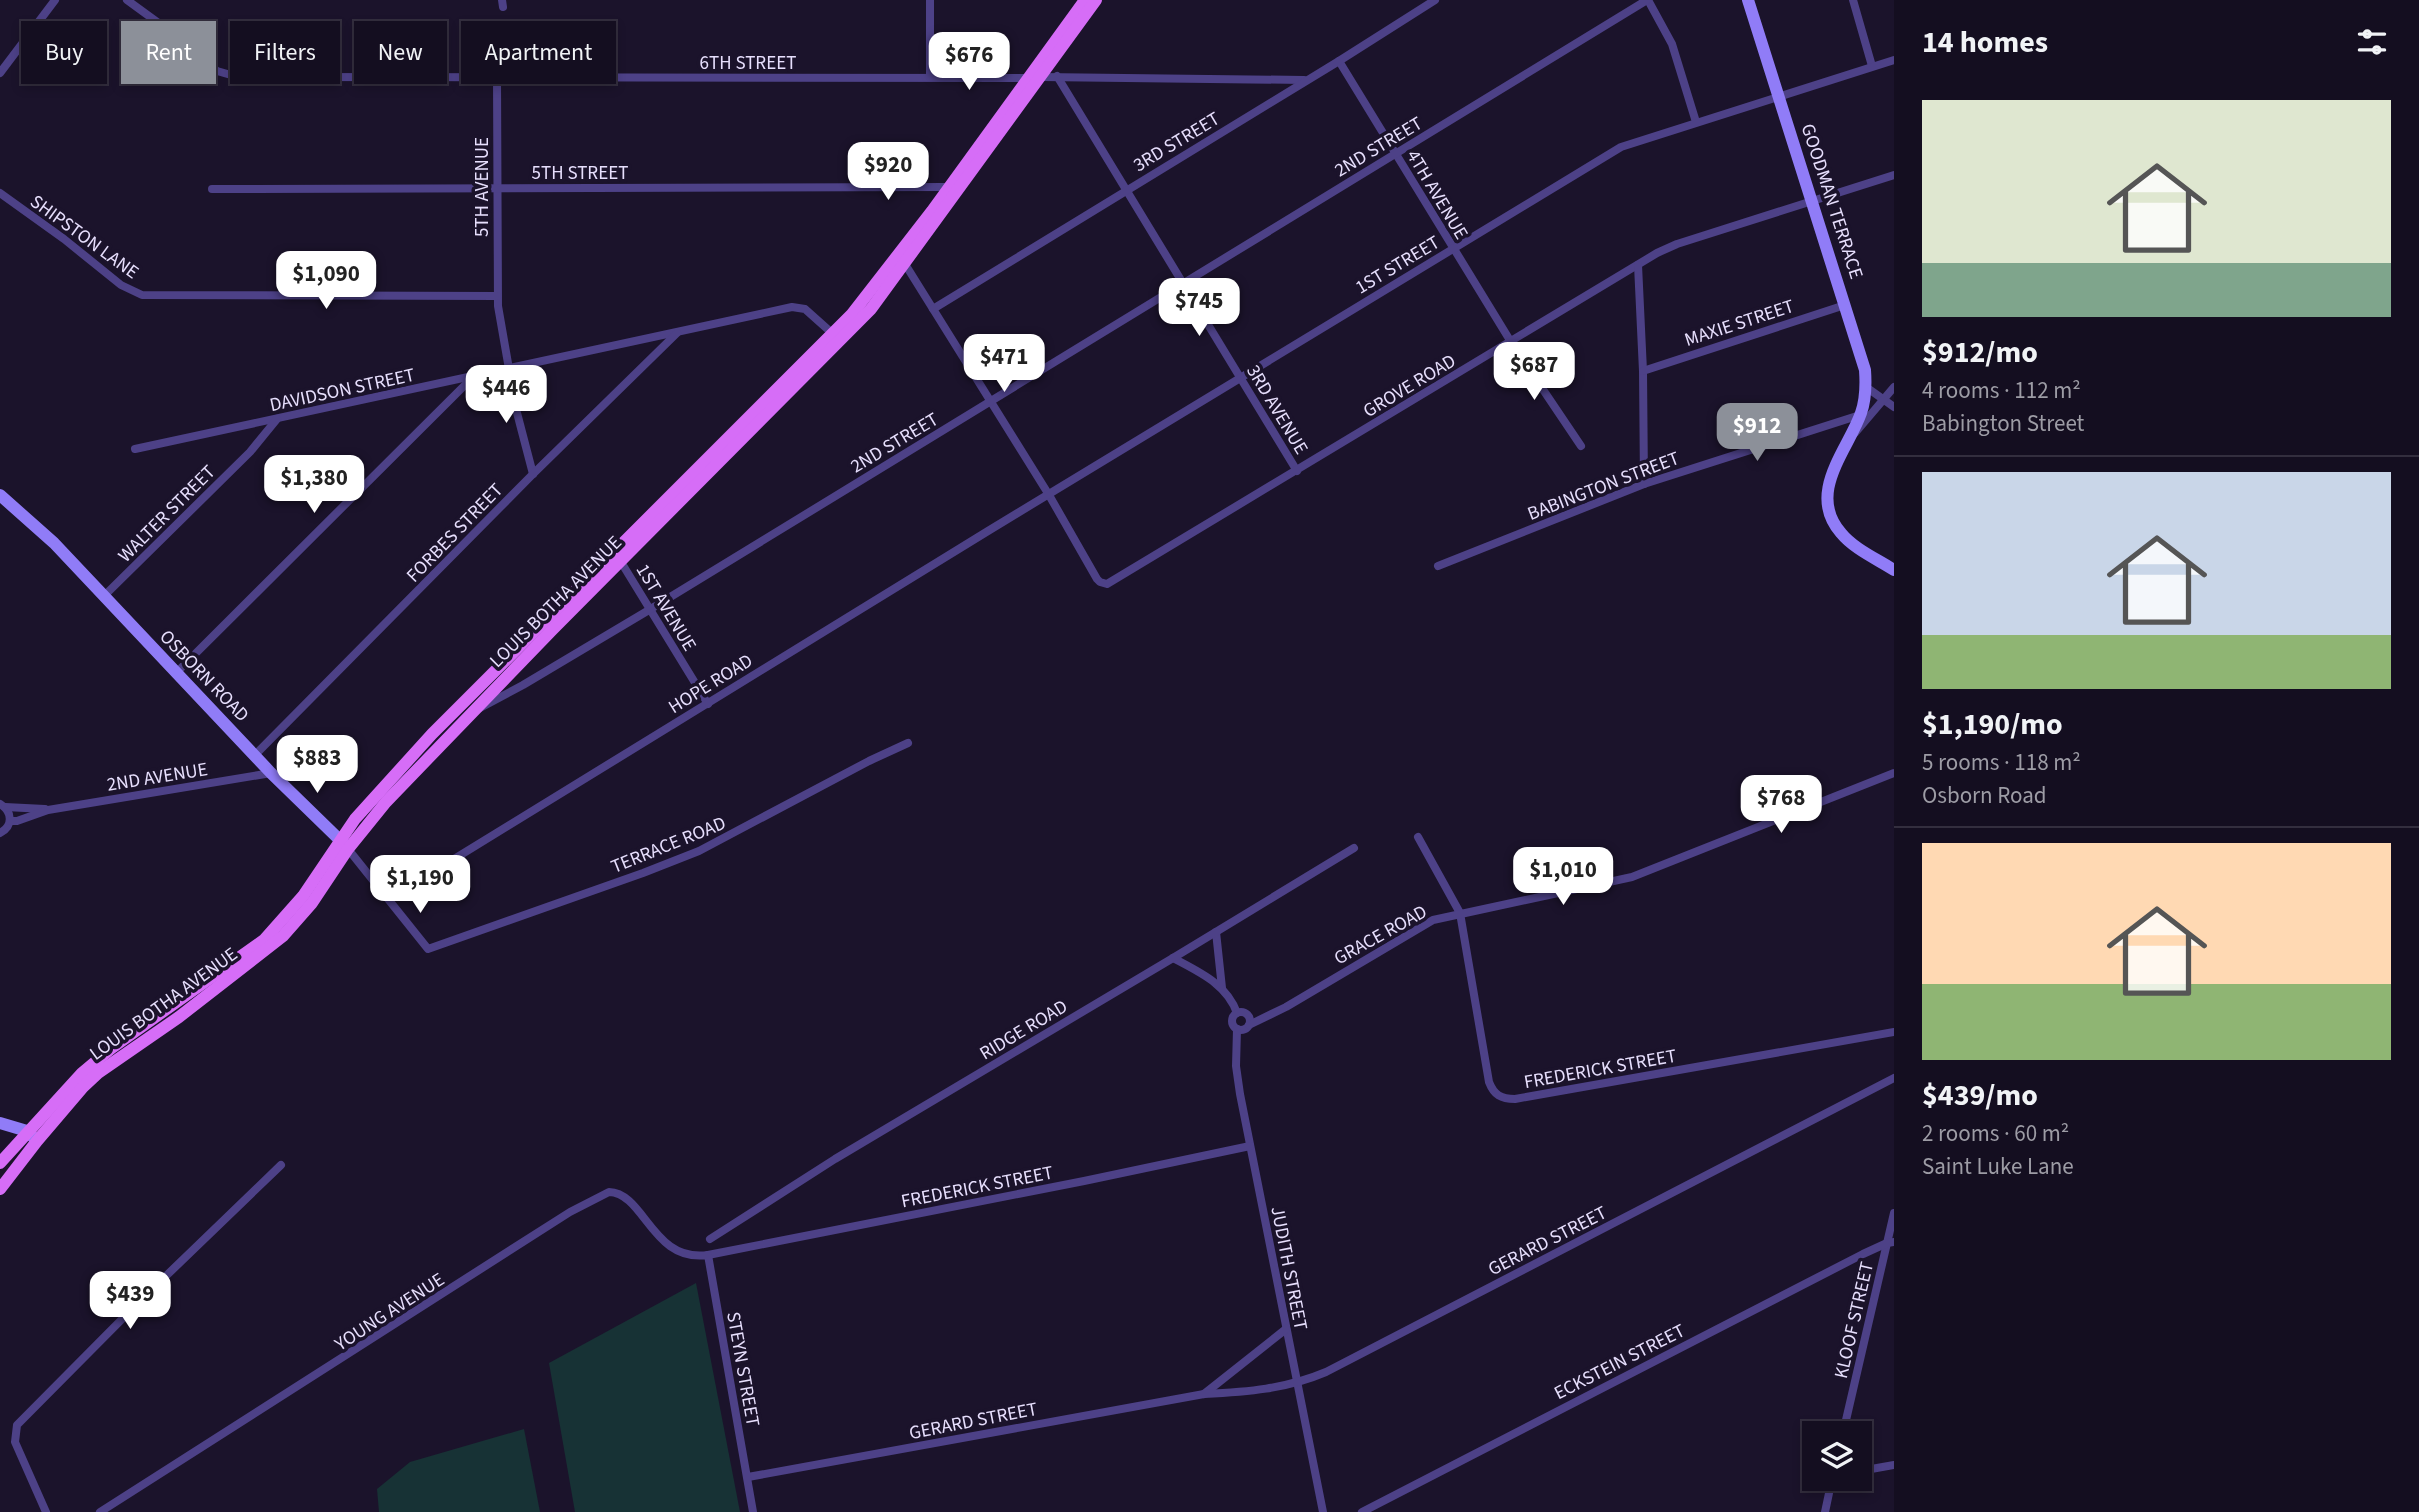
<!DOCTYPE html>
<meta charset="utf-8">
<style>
body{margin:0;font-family:"Source Sans 3",sans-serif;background:#1d1729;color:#f1f3f6;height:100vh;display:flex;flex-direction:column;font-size:26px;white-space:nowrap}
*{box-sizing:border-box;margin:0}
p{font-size:23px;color:#9d9ca5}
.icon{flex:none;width:38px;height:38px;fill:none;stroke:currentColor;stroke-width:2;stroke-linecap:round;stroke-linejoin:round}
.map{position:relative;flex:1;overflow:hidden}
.details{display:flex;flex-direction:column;background:#140e20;width:525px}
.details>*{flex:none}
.top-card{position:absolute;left:21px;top:21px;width:665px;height:63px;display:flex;gap:14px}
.buttons{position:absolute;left:1802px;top:1421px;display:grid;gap:14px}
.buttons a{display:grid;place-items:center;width:70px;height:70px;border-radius:0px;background:#140e20;box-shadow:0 4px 10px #0003,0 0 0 2px #332e3e;font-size:35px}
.price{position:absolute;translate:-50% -60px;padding:0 16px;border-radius:14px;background:#fff;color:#222;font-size:23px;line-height:46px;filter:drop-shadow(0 2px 4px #0008)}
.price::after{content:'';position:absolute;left:50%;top:42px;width:21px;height:16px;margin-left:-10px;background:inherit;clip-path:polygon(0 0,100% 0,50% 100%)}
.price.active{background:#8c9099;color:#fff}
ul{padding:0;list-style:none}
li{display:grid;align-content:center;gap:14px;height:371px;padding:0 28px}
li+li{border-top:2px solid #332e3e}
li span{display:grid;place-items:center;height:217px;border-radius:0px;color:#555}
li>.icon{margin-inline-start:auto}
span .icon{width:126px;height:126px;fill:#fffc;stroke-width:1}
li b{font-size:30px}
h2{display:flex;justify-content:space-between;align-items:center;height:84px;padding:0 28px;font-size:30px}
.pill{padding:0 24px;border-radius:0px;background:#140e20;box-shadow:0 4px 10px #0003,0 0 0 2px #332e3e;font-size:24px;line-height:63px}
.pill.active{background:#8c9099;color:#fff}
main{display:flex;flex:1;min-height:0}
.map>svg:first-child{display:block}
.green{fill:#173235}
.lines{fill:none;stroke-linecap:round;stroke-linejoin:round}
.street{stroke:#4d4187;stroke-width:8}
.secondary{stroke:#907cf7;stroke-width:12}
.primary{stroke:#d66df7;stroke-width:12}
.labels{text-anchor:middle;stroke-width:7;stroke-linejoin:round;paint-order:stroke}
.street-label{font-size:19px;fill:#e7dffd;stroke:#1b132b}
</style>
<main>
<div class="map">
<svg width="1894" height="1512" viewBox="0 0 1894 1512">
<rect width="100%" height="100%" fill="#1b132b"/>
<g class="green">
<path d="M696,1283l44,229h-165l-26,-149z"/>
<path d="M524,1429l16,83h-161l-2,-23 33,-27z"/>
</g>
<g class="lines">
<g class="street">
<path d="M127,0l37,27 53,44 21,6 790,1"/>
<path d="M502,0l1,7"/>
<path d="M930,0v77"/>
<path d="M1648,0l24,44 24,78"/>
<path d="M1853,0l19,66"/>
<path d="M1339,61l172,281 70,104"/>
<path d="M0,73l55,-73"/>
<path d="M1057,76l240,395"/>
<path d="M1041,77l263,3"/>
<path d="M497,78l1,228 18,103 17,65"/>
<path d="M212,189l737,-2"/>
<path d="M0,193l64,46 57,46 21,10 355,1"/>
<path d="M905,264l144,231 48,84 3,3 7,2 550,-331 20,-9 217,-69"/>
<path d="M1638,265l5,106 1,113"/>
<path d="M933,309l406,-248 96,-61"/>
<path d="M1643,371l202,-66"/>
<path d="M1866,387l28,20"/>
<path d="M1855,433l39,-46"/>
<path d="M135,449l657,-142 13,2 28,25"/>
<path d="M621,562l87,142"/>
<path d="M1438,566l206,-82 216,-69"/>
<path d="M104,596l146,-144 27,-33"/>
<path d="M176,673l296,-295"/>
<path d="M480,708l43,-23 126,-75 998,-610"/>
<path d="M255,755l278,-281 144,-141"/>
<path d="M0,804c13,8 13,22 0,29"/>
<path d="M5,807l40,2"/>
<path d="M10,821h7l31,-11 223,-37"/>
<path d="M1418,837l42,76 29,169c5,13 12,17 26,17l379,-67"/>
<path d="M348,849l80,100 215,-76 56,-22 170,-90 39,-18"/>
<path d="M389,899l599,-368 633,-384 273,-87"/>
<path d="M1216,932l6,56"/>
<path d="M1173,958c26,14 54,26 64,55"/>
<circle cx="1241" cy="1021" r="9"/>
<path d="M1249,1025l37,-18 147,-87 199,-43 262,-104"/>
<path d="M1237,1029l-1,37 4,28 83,418"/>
<path d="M710,1239l125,-80 338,-201 181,-110"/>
<path d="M708,1255l376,-74 166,-35"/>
<path d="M1204,1394l82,-65"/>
<path d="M1843,1433l51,-220"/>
<path d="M1860,1471l34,-6"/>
<path d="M748,1477l456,-83c43,-2 82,-5 122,-22l568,-294"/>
<path d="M46,1512l-31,-70 2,-17 123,-124 141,-136"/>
<path d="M100,1512l470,-300 39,-20c36,1 43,71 99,63l45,257"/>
<path d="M1362,1512l501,-258 24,-11 7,-1"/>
<path d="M1825,1512l7,-33"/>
</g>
<g class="secondary">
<path d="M1748,0l117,370c1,14 1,29 -4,43 -13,37 -55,80 -20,120 13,16 36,26 53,37"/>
<path d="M0,495l54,48 217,230 75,73"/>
<path d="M0,1123l27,8 7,7"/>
</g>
<g class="primary">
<path d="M0,1163l82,-90 31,-26 151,-107 39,-44 52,-77 77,-85 420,-420 80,-103 153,-211"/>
<path d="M0,1189l37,-48 46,-54 15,-14 81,-56 104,-81 29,-33 36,-54 38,-47 166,-172 319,-321 225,-309"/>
</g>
</g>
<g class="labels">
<g class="street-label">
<text x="748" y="69">6TH STREET</text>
<text transform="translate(1176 141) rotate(-31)" y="7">3RD STREET</text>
<text transform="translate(1378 146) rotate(-31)" y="7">2ND STREET</text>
<text x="580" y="179">5TH STREET</text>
<text transform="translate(481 187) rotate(-90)" y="7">5TH AVENUE</text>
<text transform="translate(1438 194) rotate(59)" y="7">4TH AVENUE</text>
<text transform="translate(1833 201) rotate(72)" y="7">GOODMAN TERRACE</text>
<text transform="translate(85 236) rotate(36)" y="7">SHIPSTON LANE</text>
<text transform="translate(1397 264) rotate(-31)" y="7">1ST STREET</text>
<text transform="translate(1739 322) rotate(-18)" y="7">MAXIE STREET</text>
<text transform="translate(1409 385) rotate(-31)" y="7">GROVE ROAD</text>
<text transform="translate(342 389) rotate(-12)" y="7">DAVIDSON STREET</text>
<text transform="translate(1278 409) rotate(59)" y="7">3RD AVENUE</text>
<text transform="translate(894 442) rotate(-31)" y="7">2ND STREET</text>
<text transform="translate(1603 485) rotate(-21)" y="7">BABINGTON STREET</text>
<text transform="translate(166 513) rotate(-45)" y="7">WALTER STREET</text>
<text transform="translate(454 532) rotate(-46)" y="7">FORBES STREET</text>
<text transform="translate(555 601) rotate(-45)" y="7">LOUIS BOTHA AVENUE</text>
<text transform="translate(667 607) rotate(59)" y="7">1ST AVENUE</text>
<text transform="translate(205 675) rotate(46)" y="7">OSBORN ROAD</text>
<text transform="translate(710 683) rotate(-32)" y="7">HOPE ROAD</text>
<text transform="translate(157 776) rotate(-9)" y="7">2ND AVENUE</text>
<text transform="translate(668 844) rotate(-22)" y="7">TERRACE ROAD</text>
<text transform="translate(1380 934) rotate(-29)" y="7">GRACE ROAD</text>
<text transform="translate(163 1003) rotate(-36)" y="7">LOUIS BOTHA AVENUE</text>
<text transform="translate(1023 1029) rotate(-31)" y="7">RIDGE ROAD</text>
<text transform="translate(1600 1068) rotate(-10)" y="7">FREDERICK STREET</text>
<text transform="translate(977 1186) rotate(-11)" y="7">FREDERICK STREET</text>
<text transform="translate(1547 1240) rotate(-27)" y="7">GERARD STREET</text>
<text transform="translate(1290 1268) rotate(79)" y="7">JUDITH STREET</text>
<text transform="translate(389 1311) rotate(-33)" y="7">YOUNG AVENUE</text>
<text transform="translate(1853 1320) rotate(-77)" y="7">KLOOF STREET</text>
<text transform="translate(1619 1361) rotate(-27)" y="7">ECKSTEIN STREET</text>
<text transform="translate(744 1369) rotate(80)" y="7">STEYN STREET</text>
<text transform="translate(973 1420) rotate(-11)" y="7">GERARD STREET</text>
</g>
</g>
</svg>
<div class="buttons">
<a><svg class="icon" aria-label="layers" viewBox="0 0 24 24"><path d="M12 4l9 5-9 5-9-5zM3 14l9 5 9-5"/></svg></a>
</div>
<b class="price" style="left:969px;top:92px">$676</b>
<b class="price" style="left:888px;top:202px">$920</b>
<b class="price" style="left:326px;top:311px">$1,090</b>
<b class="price" style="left:1199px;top:338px">$745</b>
<b class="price" style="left:1004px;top:394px">$471</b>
<b class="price" style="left:1534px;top:402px">$687</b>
<b class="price" style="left:506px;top:425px">$446</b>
<b class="price active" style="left:1757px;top:463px">$912</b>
<b class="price" style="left:314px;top:515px">$1,380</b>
<b class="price" style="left:317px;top:795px">$883</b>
<b class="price" style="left:1781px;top:835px">$768</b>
<b class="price" style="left:1563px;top:907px">$1,010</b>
<b class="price" style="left:420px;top:915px">$1,190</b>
<b class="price" style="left:130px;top:1331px">$439</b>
<div class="top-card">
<a class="pill">Buy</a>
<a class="pill active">Rent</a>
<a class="pill">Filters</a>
<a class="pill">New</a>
<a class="pill">Apartment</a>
</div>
</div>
<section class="details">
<h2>14 homes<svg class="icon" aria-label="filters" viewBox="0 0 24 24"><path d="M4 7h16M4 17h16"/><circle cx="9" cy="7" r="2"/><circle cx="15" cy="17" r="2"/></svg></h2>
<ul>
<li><span style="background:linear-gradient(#dfe7d0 75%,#7fa58c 0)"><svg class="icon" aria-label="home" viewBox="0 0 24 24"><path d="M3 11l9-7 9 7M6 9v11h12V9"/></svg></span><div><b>$912/mo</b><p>4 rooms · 112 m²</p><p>Babington Street</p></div></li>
<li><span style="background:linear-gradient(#c9d6e8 75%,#8fb573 0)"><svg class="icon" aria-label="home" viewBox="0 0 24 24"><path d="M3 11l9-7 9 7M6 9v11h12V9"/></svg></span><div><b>$1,190/mo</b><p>5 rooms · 118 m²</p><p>Osborn Road</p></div></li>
<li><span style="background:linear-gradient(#ffd9b3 65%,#8fb573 0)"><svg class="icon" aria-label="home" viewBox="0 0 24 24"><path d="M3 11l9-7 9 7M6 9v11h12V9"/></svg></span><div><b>$439/mo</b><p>2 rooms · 60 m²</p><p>Saint Luke Lane</p></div></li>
</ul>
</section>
</main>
